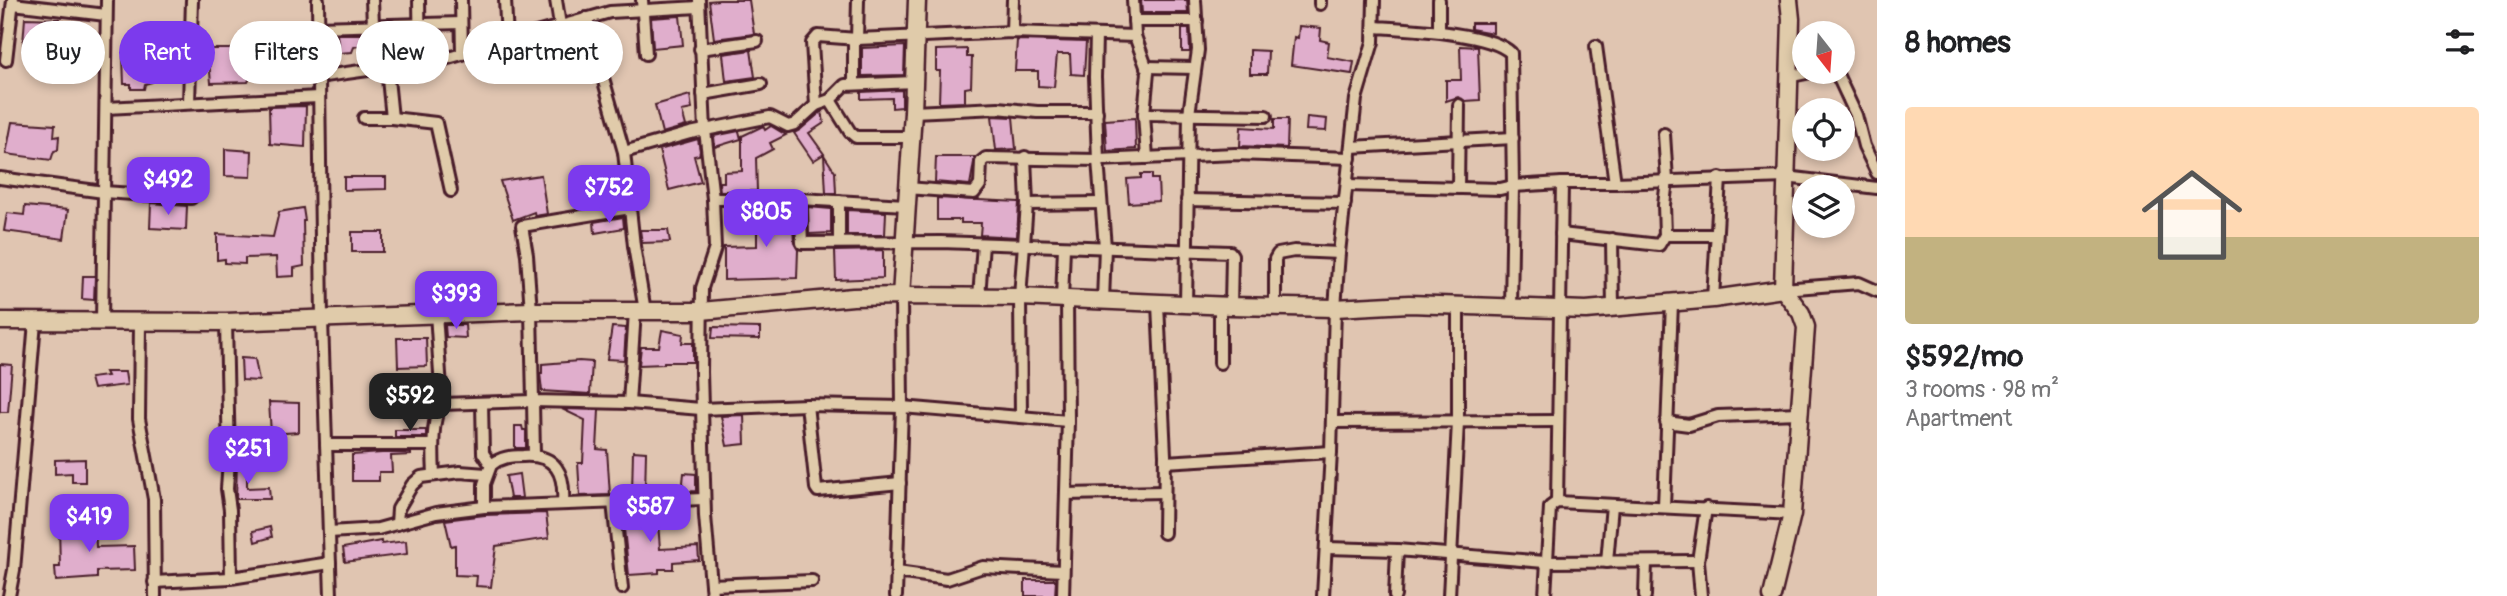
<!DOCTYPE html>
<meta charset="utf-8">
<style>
body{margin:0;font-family:Pangolin,sans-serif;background:#f6f6f6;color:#202124;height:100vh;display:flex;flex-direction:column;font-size:26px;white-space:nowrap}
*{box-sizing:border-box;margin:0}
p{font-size:23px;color:#757577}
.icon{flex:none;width:38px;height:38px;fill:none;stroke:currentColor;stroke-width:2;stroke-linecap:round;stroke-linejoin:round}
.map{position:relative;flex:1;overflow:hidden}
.side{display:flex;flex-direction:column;background:#fff;width:630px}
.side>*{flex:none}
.hud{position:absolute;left:21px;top:21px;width:665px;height:63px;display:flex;gap:14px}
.needle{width:46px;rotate:163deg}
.controls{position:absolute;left:1792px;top:21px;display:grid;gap:14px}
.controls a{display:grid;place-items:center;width:63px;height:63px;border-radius:50%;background:#fff;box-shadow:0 4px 10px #0003;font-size:35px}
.price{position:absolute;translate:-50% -60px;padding:0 16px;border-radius:14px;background:#7c3aed;color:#fff;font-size:23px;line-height:46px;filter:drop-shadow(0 2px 4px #0008)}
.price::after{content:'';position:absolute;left:50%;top:42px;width:21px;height:16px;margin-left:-10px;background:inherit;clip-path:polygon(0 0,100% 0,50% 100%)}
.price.active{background:#222;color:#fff}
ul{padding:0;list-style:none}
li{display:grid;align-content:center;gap:14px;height:371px;padding:0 28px}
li+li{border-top:2px solid #e0e0e0}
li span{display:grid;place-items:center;height:217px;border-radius:7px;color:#555}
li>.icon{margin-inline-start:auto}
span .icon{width:126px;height:126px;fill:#fffc;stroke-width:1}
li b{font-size:30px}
h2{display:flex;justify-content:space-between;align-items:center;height:84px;padding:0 28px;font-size:30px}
.pill{padding:0 24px;border-radius:32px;background:#fff;box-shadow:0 4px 10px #0003;font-size:24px;line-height:63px}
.pill.active{background:#7c3aed;color:#fff}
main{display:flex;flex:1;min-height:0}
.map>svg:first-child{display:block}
.building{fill:#e0aecc;stroke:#4a1f2b;stroke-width:2}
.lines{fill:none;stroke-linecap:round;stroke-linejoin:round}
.street-casing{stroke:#4a1f2b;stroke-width:16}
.secondary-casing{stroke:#4a1f2b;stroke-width:21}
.street{stroke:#e0cbaa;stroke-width:10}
.secondary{stroke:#e0cbaa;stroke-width:16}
</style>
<main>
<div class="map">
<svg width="1877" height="596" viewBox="0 0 1877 596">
<rect width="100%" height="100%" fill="#e0c5b1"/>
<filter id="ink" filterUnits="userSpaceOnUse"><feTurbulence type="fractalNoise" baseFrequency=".0143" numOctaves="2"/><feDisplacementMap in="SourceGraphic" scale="14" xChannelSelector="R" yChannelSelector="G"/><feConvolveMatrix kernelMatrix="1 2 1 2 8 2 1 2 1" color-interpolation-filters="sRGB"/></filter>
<g filter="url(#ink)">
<g class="building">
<path d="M719,0h30l5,34 -40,5 -5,-38z"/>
<path d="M1141,0h46l1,13h-46z"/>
<path d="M680,16l3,29 -30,3 -2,-30z"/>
<path d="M25,18l35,1 1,22 -38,3z"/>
<path d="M1471,23h22v10l-22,-4z"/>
<path d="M1299,26l22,2 -1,12 9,2 -2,15 27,5 -2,12 -61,-9 3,-28 4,1z"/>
<path d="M1182,29h7l1,23h-8z"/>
<path d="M71,33l28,3 -1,37 -29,-3z"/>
<path d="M304,34l2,14 -44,5 -3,-12z"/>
<path d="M337,34h29v10l-12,3 -2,5 -13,1z"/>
<path d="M1017,40l69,2 -2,33 -13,-1 -1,-20h-13l-3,33 -16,-1v-15h-23z"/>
<path d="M905,46l-1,29 -42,1v-28z"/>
<path d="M1460,46l18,1 2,53 -15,1 -7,-4 -12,4v-21h15z"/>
<path d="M208,49h24l18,20v9l-2,4 -37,1z"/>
<path d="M967,49v8h5l-1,30 -6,1v14l-26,1 1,-32h-4v-21z"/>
<path d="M751,50l4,27 -29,4 -3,-27z"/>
<path d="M1250,50l18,1 -1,23h-17z"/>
<path d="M153,56l-1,26 -7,2 -1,5h-13v-5h-7l-1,-27z"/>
<path d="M902,90v17l-10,1v-10l-31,1v-7z"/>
<path d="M690,95l2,14 -10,2 4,15 -24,7 -7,-28z"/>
<path d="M306,106l-1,41 -35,-3 -1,-37z"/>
<path d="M822,111l2,12 -15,10 15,21 -11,7 -19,-28 6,-3z"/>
<path d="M992,116l21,1 3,32 -20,1z"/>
<path d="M1307,117l20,2 -1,12 -20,-1z"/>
<path d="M1135,118l1,31 -29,2 -2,-31z"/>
<path d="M1274,119h14l-1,29 -47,-2 1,-19 33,2z"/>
<path d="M12,122l43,3 -1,12 5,-1 -1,14 -4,1 -3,9 -45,-6z"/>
<path d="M763,126l2,4 6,-4 15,9 -16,8 3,6 -17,9 1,33h-37l-1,-9h5v-10l18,-1v-35z"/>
<path d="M739,131l2,8 -26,8 -1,-11z"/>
<path d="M698,139l2,12 -1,4 -5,1 7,26 -32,8 -10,-40z"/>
<path d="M225,149l27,2 -1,26 -26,-1z"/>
<path d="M824,155l11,17 1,21h-10z"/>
<path d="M936,157h39l-5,28 -35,-3z"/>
<path d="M1141,174h11v5h6l1,22 -30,2 -2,-24 14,-1z"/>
<path d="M541,175l6,39 -12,2 -1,-4 -21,8 -13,-39z"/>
<path d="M344,177h42v12l-42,1z"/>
<path d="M937,198l82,4 -2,35 -37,-2 1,-12h-20v-3h-24z"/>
<path d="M151,203l36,3 -1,24 -36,-2z"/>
<path d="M25,206l43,4 -4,29 -60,-8 3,-18 17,2z"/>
<path d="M757,207h35l2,36 4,7 -1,28 -73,2v-33l33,-1z"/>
<path d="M808,207l23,2v24l-22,1z"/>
<path d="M303,208l2,13h-2l1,45 -10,2v8l-17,1 -1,-20 -31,1v6l-20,-1v-4l-8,1v-26l56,3 6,-25z"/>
<path d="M847,210l39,2 -1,23h-38z"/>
<path d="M623,217l1,11 -29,5 -1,-11z"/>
<path d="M640,230h28l2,12 -28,1z"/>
<rect x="352" y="232" width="31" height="20"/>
<path d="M883,250v28l-47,2 -1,-29z"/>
<path d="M83,276h12l-1,24 -12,-1z"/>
<path d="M445,325h20l1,13 -20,-1z"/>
<path d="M612,327l14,1 -2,32 -17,-1z"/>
<path d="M713,327l47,1v11l-48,-1z"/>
<path d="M662,330l21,4 -1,9h11v19h-29v2l-25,1 2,-18h18z"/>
<path d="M397,338h29l1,28 -29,1z"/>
<path d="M241,358l14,1 4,22 -17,-1z"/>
<path d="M579,361l13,1 -2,32 -48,-3 -2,-18h2v-9z"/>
<path d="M0,364l12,1 -4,47h-8z"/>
<path d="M105,372h20l2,13 -34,4 -3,-11 17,-2z"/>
<path d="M409,386l24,2 1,14 -3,6h-7v-11l-14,1z"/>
<path d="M269,402l30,1v29l-28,2z"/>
<path d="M562,409l37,1 -2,39 10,1 3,45 -30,1 -2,-33h5l2,-43z"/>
<path d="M744,415l1,29 -18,2 -6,-30z"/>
<path d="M515,426h7l1,4h3v18h-11z"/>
<rect x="395" y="430" width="31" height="7"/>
<path d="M633,451l13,1 -1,41 -13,1z"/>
<path d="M382,453h29v2l-20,1 1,16h-13v9h-27v-26z"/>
<path d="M85,459v23h-13v-9l-17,1v-14z"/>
<path d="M247,461v27l22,-1 1,12h-34l1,-37z"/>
<path d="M684,473l12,1v17l-14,1z"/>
<path d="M519,474l3,24h-12l-4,-22z"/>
<path d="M657,509l3,40 38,-2 1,13 -26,2v7h-14v4l-30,2 -7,-65z"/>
<path d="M546,513l3,25 -53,8 -5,41 -15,-1 1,-10 -22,-1v-30l-4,1 -6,-26 40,-5z"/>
<path d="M95,522l1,25 38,-1 1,24 -38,1v7l-41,3 -1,-14h5l-1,-43z"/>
<path d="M270,527l2,10 -17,5 -2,-11z"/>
<path d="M381,541l1,3 24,-3 1,13 -62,8 -2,-14z"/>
<path d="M1025,580h31l-1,16h-30z"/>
</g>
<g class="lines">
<defs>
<g id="street">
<path d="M318,0l4,320 9,276"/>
<path d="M372,0l3,71"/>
<path d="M419,0l1,63"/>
<path d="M461,0l1,54"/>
<path d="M505,0l2,40"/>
<path d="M556,0l4,25"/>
<path d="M642,0l4,54"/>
<path d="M699,0l6,130 8,69 2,49 -13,40 -1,84 4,144 7,80"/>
<path d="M1133,0l2,36 13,36 -4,42 3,44"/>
<path d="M1320,0v4"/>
<path d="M13,4l93,11"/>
<path d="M586,18l38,134 10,94 11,65"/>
<path d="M1134,21h63"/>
<path d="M317,27l144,-4"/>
<path d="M1375,27c30,2 115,5 136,26l2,133 -2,122"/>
<path d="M1439,31v-31"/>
<path d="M1012,32l1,-32"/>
<path d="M1096,35l-1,42 3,83 7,87 -2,54"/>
<path d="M854,39v45"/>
<path d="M857,39l1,-39"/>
<path d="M1596,46l19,137"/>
<path d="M700,49l57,-8"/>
<path d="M6,60l7,-60"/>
<path d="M1146,67l49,1"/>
<path d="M387,69l5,49"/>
<path d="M1836,72l20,43 8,31 13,27"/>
<path d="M317,77l124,-17 169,-48 89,-5"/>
<path d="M1787,77l24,-5"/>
<path d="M703,94l58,-10"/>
<path d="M830,100l20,32 6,5h55"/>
<path d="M189,103l3,-103"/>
<path d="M816,105l-4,-62 6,-7 39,3 155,-7 123,4"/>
<path d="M106,108l212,-11"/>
<path d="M913,112l85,-4 39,4h60"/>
<path d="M1144,114l122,2"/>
<path d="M364,118h28l44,5 15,68"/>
<path d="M1786,128l18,-4"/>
<path d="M1351,147l162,-9"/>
<path d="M624,152l66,-19 80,-16 18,9 7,-2 21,-19 14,-5 15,-15 69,-3"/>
<path d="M0,178l104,14 87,6"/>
<path d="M1347,185l153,4 13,-3 49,-3h53l171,-6 91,11"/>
<path d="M907,188l67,5 6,-8 1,-23 5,-4 112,2 137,-6 115,4"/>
<path d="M1458,188l1,-83"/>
<path d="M713,199h87l2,44 139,-1 289,10 2,3 -1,51"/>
<path d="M800,199l106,6"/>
<path d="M1187,200l158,3"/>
<path d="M839,201v40"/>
<path d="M1027,204l74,-1"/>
<path d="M630,208l-108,18 5,29 4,56 2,90 96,2 72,6 106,-4 95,2 166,14"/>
<path d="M1561,234l98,11 6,-10 -1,-30 3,-25 -3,-46"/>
<path d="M1665,235h51"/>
<path d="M1612,239l1,70"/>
<path d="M1783,289l76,-6 18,8"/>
<path d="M979,297l4,-53"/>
<path d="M1713,299l7,-121"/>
<path d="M1062,300l2,-53"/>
<path d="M1158,304l7,151 -1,78"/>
<path d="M1186,305l3,-191 9,-64 -3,-50"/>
<path d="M1275,306v-47l3,-5 16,-3 45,2"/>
<path d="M436,313l6,91"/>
<path d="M102,322l5,-322"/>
<path d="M140,322l-1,97 15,80 1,97"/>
<path d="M226,322l3,137 -2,30 3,21 1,68"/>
<path d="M1220,363v-57"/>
<path d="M482,403l1,50 8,12"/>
<path d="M629,403l6,-92"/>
<path d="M807,405l9,83 2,3 82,-8"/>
<path d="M1021,417l-1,-120 7,-93 -2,-47"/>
<path d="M1332,422l225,-1"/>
<path d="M1666,422l23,3 29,-9 81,-3"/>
<path d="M326,445h107"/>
<path d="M1165,462l166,-10"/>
<path d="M434,475c-1,-18 -3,-59 8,-71l91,-3 1,54"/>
<path d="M1066,494l98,-2"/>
<path d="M613,502l9,86"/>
<path d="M1557,502l5,-319"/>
<path d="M1664,506l8,-203"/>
<path d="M484,507v-23l7,-19c10,-8 20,-9 32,-9 33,-2 42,17 40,47"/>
<path d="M397,524l1,-15 14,-24 9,-8 39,-5 26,2"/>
<path d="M329,532l49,-3 58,-16 48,-6 220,-8"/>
<path d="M1327,548l70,2 148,12 153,-1"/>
<path d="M1607,562l5,-57"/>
<path d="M897,572l50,7 36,-12 80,4"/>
<path d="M154,582l77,-4 99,-15"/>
<path d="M711,585l101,-4"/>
<path d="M9,596l5,-26 21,-248"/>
<path d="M896,596l6,-189 -1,-111"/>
<path d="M1063,596l5,-175 -1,-121"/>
<path d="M1323,596l8,-144 4,-144 4,-55 17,-154 17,-57 1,-42"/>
<path d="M1395,596l2,-46"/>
<path d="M1449,596l9,-174v-116"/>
<path d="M1545,596l5,-89 7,-5 235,12"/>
<path d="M1645,596l1,-34"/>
<path d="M1701,596l-3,-35 8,-53"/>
</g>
<g id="secondary">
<path d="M901,296l12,-184 4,-112"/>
<path d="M0,321l226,1 305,-11h170l152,-14 48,-1 119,1 211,9 104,2 74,-4 177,6 127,-11 70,-10 8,-270 -2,-19"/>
<path d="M1772,596l20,-82 14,-187 -5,-14 -18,-24"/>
</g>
</defs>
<use href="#street" class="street-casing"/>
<use href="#secondary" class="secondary-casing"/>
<use href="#street" class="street"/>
<use href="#secondary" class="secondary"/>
</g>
</g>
</svg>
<div class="controls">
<a><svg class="needle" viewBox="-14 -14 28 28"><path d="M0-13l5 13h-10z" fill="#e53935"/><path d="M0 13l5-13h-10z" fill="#757577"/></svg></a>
<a><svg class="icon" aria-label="locate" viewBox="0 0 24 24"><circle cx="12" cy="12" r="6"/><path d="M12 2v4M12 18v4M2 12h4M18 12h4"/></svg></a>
<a><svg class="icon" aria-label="layers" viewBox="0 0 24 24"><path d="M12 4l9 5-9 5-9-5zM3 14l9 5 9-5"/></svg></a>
</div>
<b class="price" style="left:168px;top:217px">$492</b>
<b class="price" style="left:609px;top:225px">$752</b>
<b class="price" style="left:766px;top:249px">$805</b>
<b class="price" style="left:456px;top:331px">$393</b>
<b class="price active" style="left:410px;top:433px">$592</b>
<b class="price" style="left:248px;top:486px">$251</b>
<b class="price" style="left:650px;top:544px">$587</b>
<b class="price" style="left:89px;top:554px">$419</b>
<div class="hud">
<a class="pill">Buy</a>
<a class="pill active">Rent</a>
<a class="pill">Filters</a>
<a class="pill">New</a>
<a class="pill">Apartment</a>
</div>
</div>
<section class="side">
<h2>8 homes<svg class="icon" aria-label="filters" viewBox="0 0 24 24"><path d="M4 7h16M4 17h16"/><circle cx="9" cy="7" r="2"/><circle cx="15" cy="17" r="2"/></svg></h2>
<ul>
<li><span style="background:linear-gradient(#ffd9b3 60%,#c2b280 0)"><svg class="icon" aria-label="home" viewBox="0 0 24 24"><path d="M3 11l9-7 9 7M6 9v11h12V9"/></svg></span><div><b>$592/mo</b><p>3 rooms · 98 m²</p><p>Apartment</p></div></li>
</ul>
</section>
</main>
